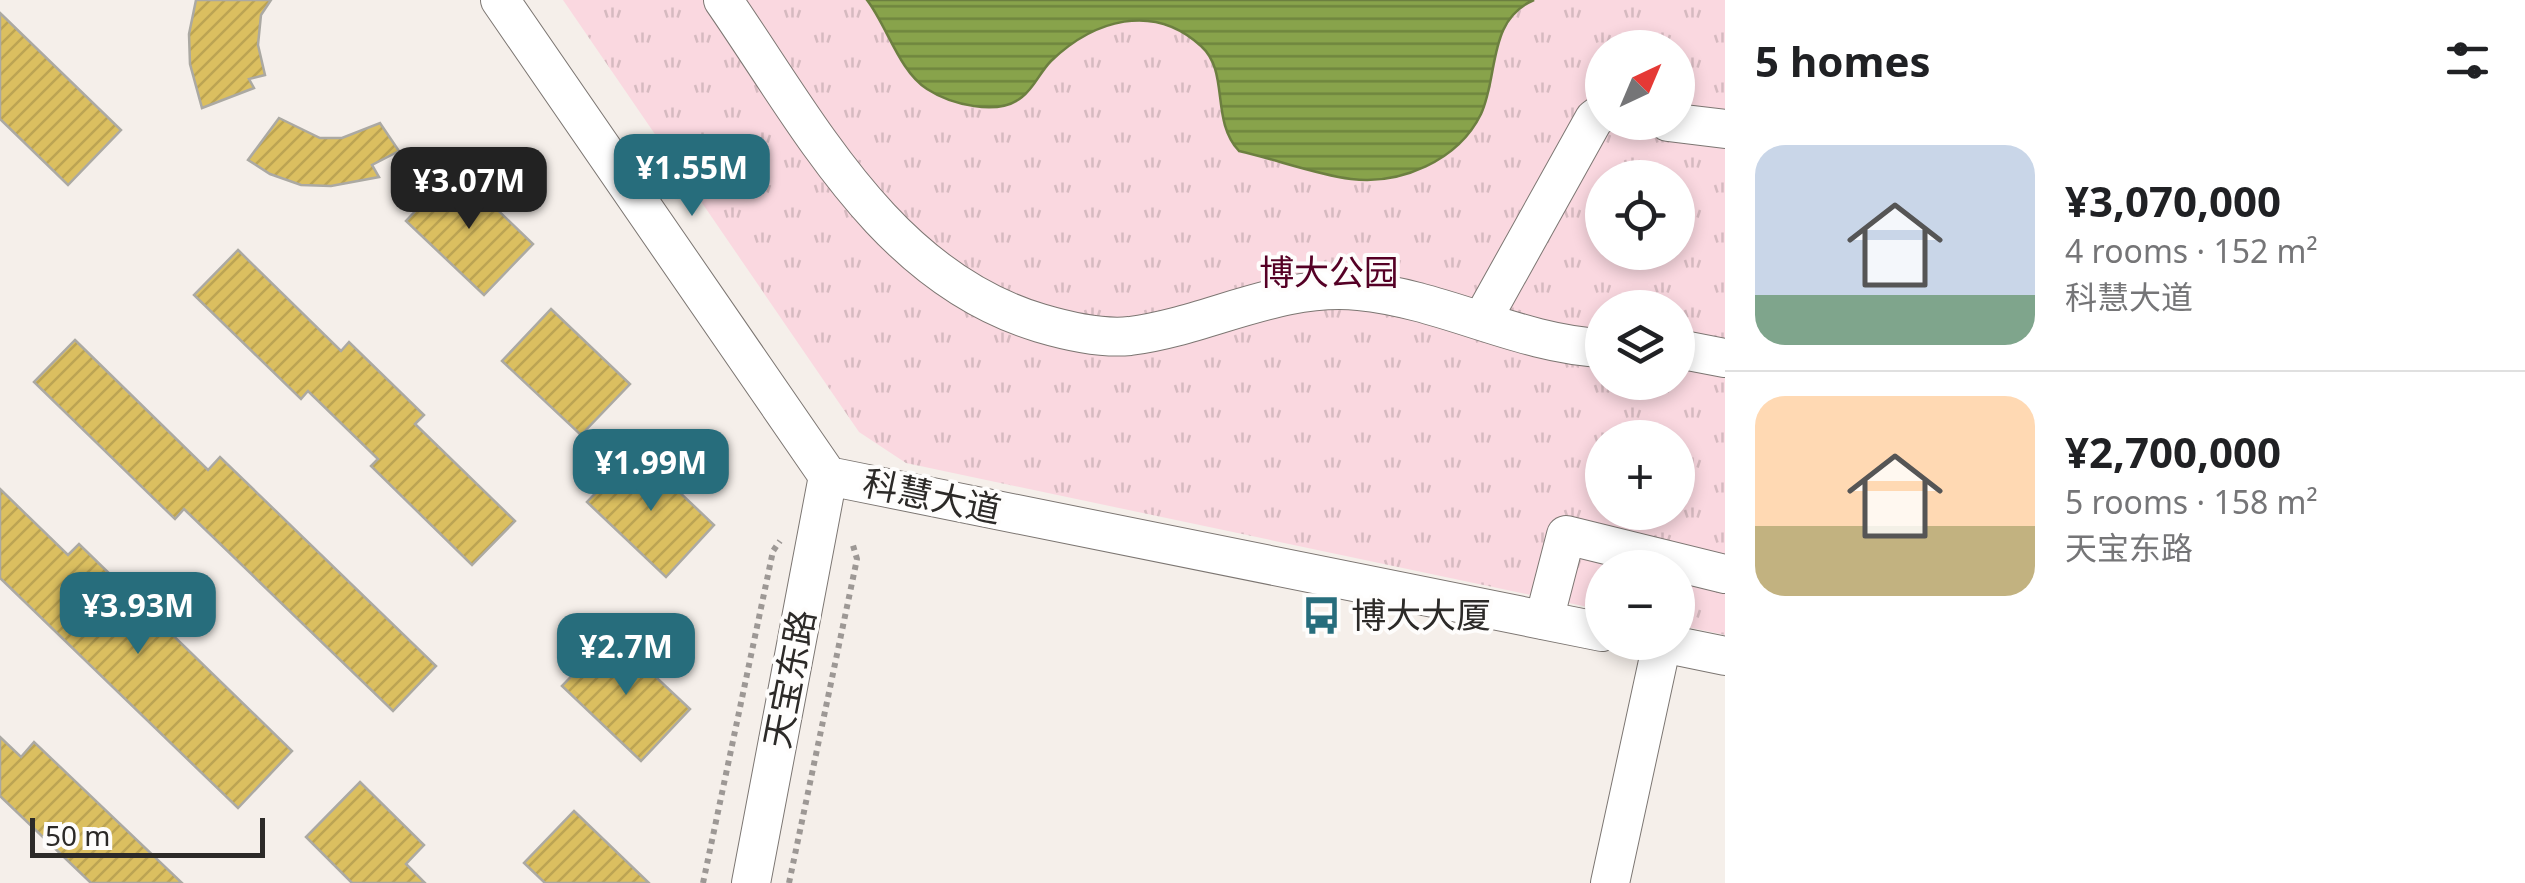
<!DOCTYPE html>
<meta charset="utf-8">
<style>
body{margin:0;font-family:"Noto Sans","Noto Sans SC",sans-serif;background:#f6f6f6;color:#202124;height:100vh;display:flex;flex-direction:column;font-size:38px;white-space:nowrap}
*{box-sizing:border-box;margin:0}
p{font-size:32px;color:#757577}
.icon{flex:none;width:55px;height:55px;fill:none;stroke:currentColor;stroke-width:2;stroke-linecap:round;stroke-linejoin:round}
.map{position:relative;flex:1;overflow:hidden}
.sheet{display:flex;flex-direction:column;background:#fff;width:800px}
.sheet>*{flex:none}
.needle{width:65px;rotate:44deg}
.tools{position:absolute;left:1585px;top:30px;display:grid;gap:20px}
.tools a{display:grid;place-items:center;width:110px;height:110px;border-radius:50%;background:#fff;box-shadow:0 5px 15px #0003;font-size:50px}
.scale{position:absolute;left:30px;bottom:25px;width:235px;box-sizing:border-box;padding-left:10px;border:5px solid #2c2a28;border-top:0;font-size:28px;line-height:35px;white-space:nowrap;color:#2c2a28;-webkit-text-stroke:8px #fefdfc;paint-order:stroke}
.price{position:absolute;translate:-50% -85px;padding:0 22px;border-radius:20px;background:#276d7c;color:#fff;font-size:32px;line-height:65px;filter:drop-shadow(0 2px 5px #0008)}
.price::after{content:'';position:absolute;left:50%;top:60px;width:30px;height:22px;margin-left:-15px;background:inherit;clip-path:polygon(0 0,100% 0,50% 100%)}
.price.active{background:#222;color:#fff}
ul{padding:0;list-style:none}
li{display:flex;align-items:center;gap:30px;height:250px;padding:0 30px}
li+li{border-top:2px solid #e0e0e0}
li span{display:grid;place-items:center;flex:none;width:280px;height:200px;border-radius:30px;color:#555}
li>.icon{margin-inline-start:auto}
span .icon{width:120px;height:120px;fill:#fffc;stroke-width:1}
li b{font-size:42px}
h2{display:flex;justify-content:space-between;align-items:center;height:120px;padding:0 30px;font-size:42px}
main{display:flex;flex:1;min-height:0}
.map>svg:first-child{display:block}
.park{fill:url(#park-tufts);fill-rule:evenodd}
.water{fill:url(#water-rules);stroke:#6c7f40;stroke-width:2.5}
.building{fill:url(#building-hatch);stroke:#aba9a3;stroke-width:2.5}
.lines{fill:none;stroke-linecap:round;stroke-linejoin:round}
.minor-casing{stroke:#7c7672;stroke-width:40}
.path{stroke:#9d9895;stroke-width:6;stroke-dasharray:5 5;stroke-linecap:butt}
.minor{stroke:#fff;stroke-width:38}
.labels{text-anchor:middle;stroke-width:8;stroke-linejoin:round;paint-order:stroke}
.park-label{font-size:35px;fill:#550025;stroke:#fefdfc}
.street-label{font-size:35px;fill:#2c2a28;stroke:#fefdfc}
.poi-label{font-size:35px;fill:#2c2a28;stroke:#fefdfc;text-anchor:start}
</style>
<main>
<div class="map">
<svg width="1725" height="883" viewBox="0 0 1725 883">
<defs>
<pattern id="park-tufts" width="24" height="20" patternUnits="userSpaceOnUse" patternTransform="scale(2.5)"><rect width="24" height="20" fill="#fad8e0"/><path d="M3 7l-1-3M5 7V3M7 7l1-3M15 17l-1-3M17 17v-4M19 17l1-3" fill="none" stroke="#d6bac0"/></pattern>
<pattern id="water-rules" width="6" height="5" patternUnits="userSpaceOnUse" patternTransform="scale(2.5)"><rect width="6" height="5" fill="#88a34b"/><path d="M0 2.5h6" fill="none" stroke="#6f853e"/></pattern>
<pattern id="building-hatch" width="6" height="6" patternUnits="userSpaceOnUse" patternTransform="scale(2.5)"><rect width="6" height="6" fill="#dbbf60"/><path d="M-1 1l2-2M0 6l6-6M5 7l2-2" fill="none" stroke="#bca453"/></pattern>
</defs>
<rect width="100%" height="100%" fill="#f5efea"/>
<path class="park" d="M563,0h1162v635l-47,-10v-57h-76v42l-696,-147 -47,-31zM1602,48h76v74h-76zM1602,178h76v74h-76zM1602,308h76v74h-76zM1602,438h76v74h-76z"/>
<path class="water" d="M867,0h667c-47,20 -35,75 -53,114 -23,47 -81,71 -130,65 -37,-5 -76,-20 -112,-28 -29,-31 -9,-79 -38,-105 -48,-44 -107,-26 -150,15 -11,11 -17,27 -29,36 -24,20 -72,7 -95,-8 -28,-18 -40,-63 -60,-89z"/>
<g class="building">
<path d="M196,0h75l-10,15 -3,30 7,30 -16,4 5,9 -52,20 -12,-44 -1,-30z"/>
<path d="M0,13l121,117 -53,55 -68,-66z"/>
<path d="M279,118l41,20h22l38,-15 19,28 -27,14 7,12 -48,9 -30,-1 -31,-11 -22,-14z"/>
<path d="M455,169l78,75 -49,51 -78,-74z"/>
<path d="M238,250l103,101 8,-9 75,73 -9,9 100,97 -43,44 -101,-99 7,-7 -70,-68 -7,8 -107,-104z"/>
<path d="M551,309l79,75 -49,51 -79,-74z"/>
<path d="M75,340l133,130 12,-13 216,209 -43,45 -209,-202 -9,10 -141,-137z"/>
<path d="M636,451l78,74 -48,52 -79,-75z"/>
<path d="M0,489l68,66 11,-11 213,207 -54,57 -238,-230z"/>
<path d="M611,635l79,74 -49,52 -79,-75z"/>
<path d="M0,737l21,20 13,-15 148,141h-91l-91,-87z"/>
<path d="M360,782l64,63 -18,19 19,19h-73l-46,-46z"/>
<path d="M574,811l75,72h-104l-21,-20z"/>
</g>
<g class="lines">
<defs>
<g id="minor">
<path d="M500,0l328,476 774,156"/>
<path d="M723,0c86,124 163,277 317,323 27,8 61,16 90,13 78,-10 149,-53 229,-45 84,8 160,53 243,57"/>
<path d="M1668,122l57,7"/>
<path d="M1482,320l112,-201 8,-6"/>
<path d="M1678,349l47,9"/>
<path d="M1544,620l22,-85 159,39"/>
<path d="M1657,642l68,14"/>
<path d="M751,883l77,-407"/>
<path d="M1610,883l52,-240"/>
</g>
</defs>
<use href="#minor" class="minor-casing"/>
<g class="path">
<path d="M1635,48l1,-1"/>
<path d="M703,883l70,-332 7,-10"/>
<path d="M789,883l68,-324 -5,-17"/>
</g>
<use href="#minor" class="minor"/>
</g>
<defs>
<symbol id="bus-bare" viewBox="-9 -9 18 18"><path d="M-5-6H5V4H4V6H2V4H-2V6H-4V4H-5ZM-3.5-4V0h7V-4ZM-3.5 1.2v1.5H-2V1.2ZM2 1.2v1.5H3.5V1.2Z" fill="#276d7c" stroke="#fefdfc" stroke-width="2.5" paint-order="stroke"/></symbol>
</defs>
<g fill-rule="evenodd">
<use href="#bus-bare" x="1294" y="588" width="55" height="55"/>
</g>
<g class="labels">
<g class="park-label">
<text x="1329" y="285">博大公园</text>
</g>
<g class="street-label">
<text transform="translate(932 497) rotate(12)" y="12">科慧大道</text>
<text transform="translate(790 679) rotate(-79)" y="12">天宝东路</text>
</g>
<g class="poi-label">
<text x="1351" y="628">博大大厦</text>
</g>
</g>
</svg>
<div class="tools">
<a><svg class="needle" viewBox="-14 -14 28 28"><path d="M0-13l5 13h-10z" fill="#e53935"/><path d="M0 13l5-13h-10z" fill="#757577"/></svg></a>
<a><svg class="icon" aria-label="locate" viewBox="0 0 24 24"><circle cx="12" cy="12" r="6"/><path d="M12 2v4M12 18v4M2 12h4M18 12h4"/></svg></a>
<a><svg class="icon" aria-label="layers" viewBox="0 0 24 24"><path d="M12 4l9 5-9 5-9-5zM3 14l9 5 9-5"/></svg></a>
<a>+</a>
<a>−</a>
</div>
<div class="scale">50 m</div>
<b class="price" style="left:692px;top:219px">¥1.55M</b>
<b class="price active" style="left:469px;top:232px">¥3.07M</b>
<b class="price" style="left:651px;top:514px">¥1.99M</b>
<b class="price" style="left:138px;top:657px">¥3.93M</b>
<b class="price" style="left:626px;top:698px">¥2.7M</b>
</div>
<section class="sheet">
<h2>5 homes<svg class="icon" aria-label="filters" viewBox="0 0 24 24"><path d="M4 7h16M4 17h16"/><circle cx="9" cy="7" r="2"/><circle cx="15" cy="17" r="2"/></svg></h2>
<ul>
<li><span style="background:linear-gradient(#c9d6e8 75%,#7fa58c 0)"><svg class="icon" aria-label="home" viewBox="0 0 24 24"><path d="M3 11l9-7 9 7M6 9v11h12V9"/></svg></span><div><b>¥3,070,000</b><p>4 rooms · 152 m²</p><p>科慧大道</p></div></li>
<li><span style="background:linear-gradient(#ffd9b3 65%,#c2b280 0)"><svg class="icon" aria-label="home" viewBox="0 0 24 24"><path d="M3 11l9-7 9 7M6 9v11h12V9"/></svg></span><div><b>¥2,700,000</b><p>5 rooms · 158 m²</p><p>天宝东路</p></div></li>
</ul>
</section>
</main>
